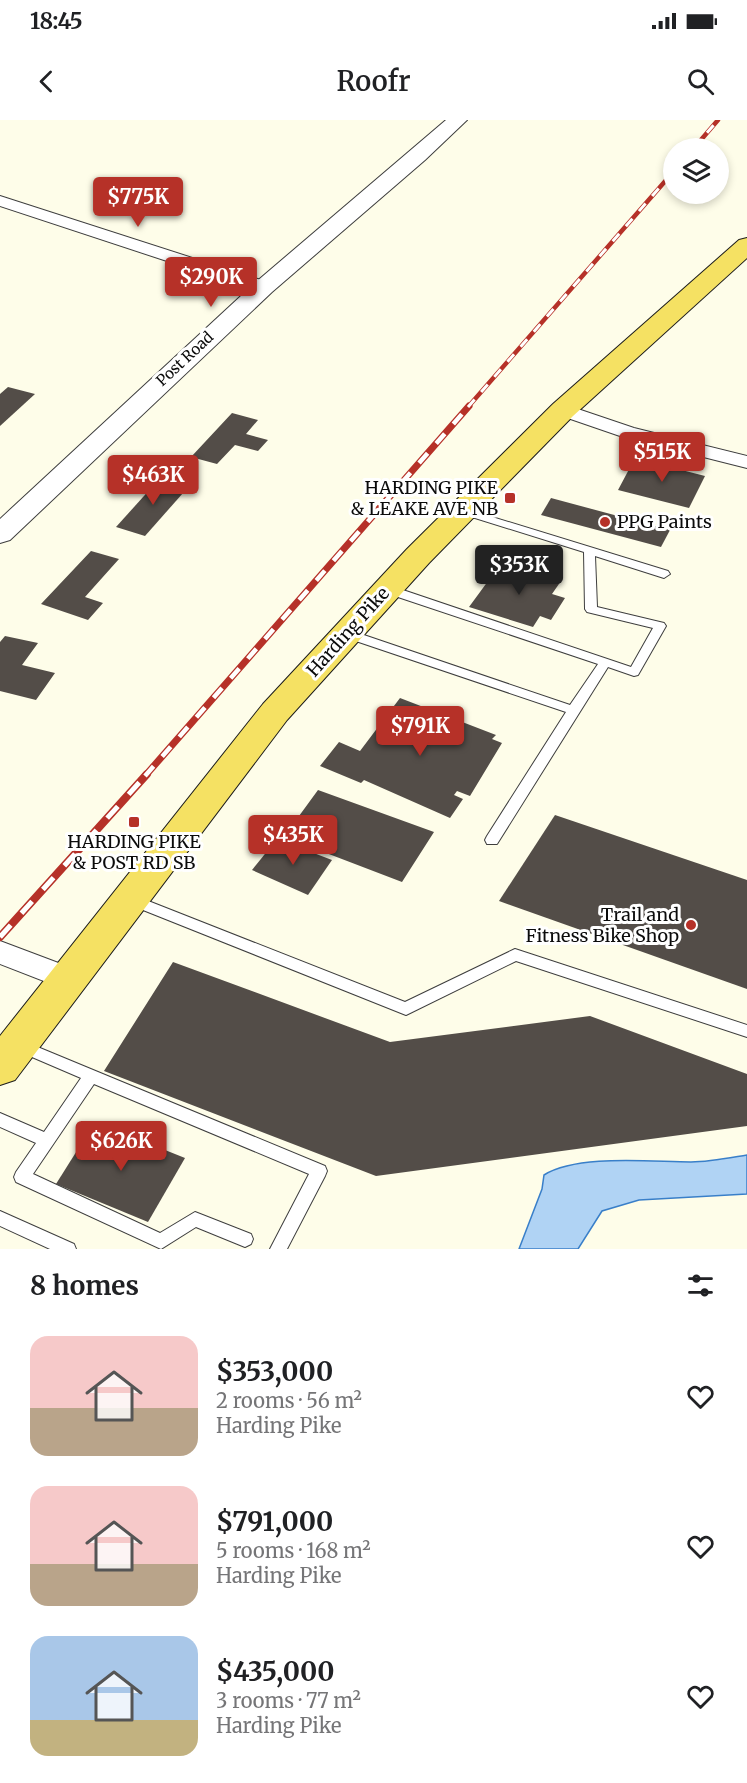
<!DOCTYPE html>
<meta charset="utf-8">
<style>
body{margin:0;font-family:Merriweather,serif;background:#f2f2f2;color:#202124;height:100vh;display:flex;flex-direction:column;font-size:22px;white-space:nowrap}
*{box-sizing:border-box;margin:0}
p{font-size:20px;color:#757577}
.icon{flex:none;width:33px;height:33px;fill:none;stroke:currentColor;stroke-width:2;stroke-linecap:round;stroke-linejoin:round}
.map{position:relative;height:1129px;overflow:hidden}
.drawer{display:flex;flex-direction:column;background:#fff;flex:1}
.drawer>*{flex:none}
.fabs{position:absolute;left:663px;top:18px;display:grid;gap:12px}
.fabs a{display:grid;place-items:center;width:66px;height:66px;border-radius:50%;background:#fff;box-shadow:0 3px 9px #0003;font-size:30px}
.price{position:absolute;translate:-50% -51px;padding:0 14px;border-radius:6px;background:#b63128;color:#fff;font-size:20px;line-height:39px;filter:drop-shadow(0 2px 3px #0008)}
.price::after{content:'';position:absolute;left:50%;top:36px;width:18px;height:14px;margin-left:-9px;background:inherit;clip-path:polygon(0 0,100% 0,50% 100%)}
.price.active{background:#222;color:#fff}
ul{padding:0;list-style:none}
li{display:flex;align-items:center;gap:18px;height:150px;padding:0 30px}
li span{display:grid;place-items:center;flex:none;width:168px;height:120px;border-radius:18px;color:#555}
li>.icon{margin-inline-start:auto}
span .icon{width:72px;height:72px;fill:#fffc;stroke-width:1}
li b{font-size:26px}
h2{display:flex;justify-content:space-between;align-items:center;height:72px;padding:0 30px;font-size:26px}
.status{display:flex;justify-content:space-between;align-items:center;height:42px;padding:0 30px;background:#fff;direction:ltr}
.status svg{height:16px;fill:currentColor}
header{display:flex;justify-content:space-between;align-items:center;height:78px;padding:0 30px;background:#fff;font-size:27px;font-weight:600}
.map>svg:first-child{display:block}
.water{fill:#b0d3f4;stroke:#397fc9;stroke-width:1.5}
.building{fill:#534d48}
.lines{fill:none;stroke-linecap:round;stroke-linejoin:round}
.service-casing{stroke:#3e3e3e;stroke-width:2}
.minor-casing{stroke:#3e3e3e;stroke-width:2}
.tertiary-casing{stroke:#3e3e3e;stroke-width:2}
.primary-casing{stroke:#1c1c1c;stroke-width:2}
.service{fill:#fff;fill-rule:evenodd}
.minor{fill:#fff;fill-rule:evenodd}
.tertiary{fill:#fff;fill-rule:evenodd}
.primary{fill:#f5e163;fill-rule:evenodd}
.rail-far2-casing{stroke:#b63128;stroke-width:4.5}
.rail-far1-casing{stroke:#b63128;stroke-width:7}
.rail-casing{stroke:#b63128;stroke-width:8}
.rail-far2{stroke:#fff;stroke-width:3;stroke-dasharray:10;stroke-linecap:butt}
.rail-far1{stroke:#fff;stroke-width:4.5;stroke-dasharray:13;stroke-linecap:butt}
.rail{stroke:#fff;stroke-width:5;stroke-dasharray:16;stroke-linecap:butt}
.poi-dot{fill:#b63128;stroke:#fff;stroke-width:2}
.labels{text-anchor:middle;stroke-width:6;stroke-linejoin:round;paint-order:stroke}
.far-street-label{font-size:15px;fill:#0b0b0b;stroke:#fff}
.poi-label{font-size:18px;fill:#0b0b0b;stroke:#fff;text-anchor:end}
.street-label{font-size:18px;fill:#0b0b0b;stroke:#fff}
</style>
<div class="status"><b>18:45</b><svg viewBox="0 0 49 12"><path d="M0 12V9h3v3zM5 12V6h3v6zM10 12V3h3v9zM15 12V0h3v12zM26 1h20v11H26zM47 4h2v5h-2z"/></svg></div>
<header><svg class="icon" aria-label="back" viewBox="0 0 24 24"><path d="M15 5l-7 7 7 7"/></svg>Roofr<svg class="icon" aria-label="search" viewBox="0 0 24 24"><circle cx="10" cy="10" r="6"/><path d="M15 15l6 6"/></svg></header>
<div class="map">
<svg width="747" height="1129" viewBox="0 0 747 1129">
<rect width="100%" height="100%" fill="#fefde9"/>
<path class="water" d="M747,1035v39l-108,6 -37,11 -24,38h-59l23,-60 2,-14c34,-21 107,-13 147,-13 19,0 38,-4 56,-7z"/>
<g class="building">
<path d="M8,267l27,7 -35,32v-32z"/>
<path d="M232,293l26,7 -12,14 22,6 -10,11 -23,-6 -18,19 -26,-7z"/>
<path d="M635,338l70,18 -16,32 -71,-18z"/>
<path d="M162,356l29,8 -46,52 -29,-9z"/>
<path d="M551,378l119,32 -9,17 -120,-32z"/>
<path d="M91,431l28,8 -34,38 18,6 -15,17 -47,-16z"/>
<path d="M502,442l59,19 -9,13 13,4 -14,22 -11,-4 -7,11 -64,-20z"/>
<path d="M5,516l33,7 -16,22 33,8 -19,27 -36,-9v-49z"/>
<path d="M400,578l96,37 -4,4 10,4 -32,53 -13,-5 -3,4 9,4 -13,19 -86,-38 -3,3 -41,-17 19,-24 21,9z"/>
<path d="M318,670l116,42 -32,50 -115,-44 7,-10 -3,-1z"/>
<path d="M555,695l192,65v109l-248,-88z"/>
<path d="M277,719l55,21 -24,35 -56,-25z"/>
<path d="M173,842l217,80 200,-26 157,58v52l-371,50 -272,-105z"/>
<path d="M95,1002l90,36 -37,64 -92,-38z"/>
</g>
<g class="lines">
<defs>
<g id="service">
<path d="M463,388l205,63 2,3 -6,4 -69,-22 2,51 67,16 2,3 -28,49 -4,1 -26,-9 -111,177h-10l-2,-4 2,-4 79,-124 -222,-75 -2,-3 2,-3h8l218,74 28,-41 -215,-72 -2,-3 6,-4 4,1 240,81 22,-39 -66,-16 -2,-3 -1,-57 -125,-39 -1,-2 1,-2z"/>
<path d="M133,775l272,107 110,-53 232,76v12l-231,-76 -110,54 -278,-111 -2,-4 2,-4z"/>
<path d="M23,921l302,125 2,5 -2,5 -38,73h-17l39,-75 -215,-90 -61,90 127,59 35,-21 56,22 2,5 -2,5 -6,3 -49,-20 -35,22 -145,-67 -2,-5 2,-5 20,-29 -36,-16v-14l44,19 37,-54 -63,-27 -2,-4 2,-4z"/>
<path d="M0,1091l74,33 2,5h-26l-50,-23z"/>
</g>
<g id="minor">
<path d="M0,76l270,87 3,4 -3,4h-12l-258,-85z"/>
<path d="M563,284l71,24 113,28v12l-127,-32 -64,-22 -3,-4 3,-4z"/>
<path d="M0,821l77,29 4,8 -4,8 -10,4 -67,-26z"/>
</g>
<path id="tertiary" d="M446,0h21l-42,40 -153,132 -262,248 -10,3v-24l256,-237z"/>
<path id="primary" d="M747,118v20l-174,158 -144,147 -142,157 -272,360 -15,5v-49l263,-332 144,-155 146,-145 186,-164z"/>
</defs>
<use href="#service" class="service-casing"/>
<use href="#minor" class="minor-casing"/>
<use href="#tertiary" class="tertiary-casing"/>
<use href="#primary" class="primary-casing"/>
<use href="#service" class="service"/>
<use href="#minor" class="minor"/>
<use href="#tertiary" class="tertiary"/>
<use href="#primary" class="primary"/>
<defs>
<g id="rail-far2">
<path d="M694,28l24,-28"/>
<path d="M468,287l206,-236"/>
</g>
<path id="rail-far1" d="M145,656l324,-370"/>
<path id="rail" d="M0,817l147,-163"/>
</defs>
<use href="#rail-far2" class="rail-far2-casing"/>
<use href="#rail-far1" class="rail-far1-casing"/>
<use href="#rail" class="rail-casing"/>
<use href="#rail-far2" class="rail-far2"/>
<use href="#rail-far1" class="rail-far1"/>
<use href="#rail" class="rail"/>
</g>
<g class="poi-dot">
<rect x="504" y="372" width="12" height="12" rx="3"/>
<circle cx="605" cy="402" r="6"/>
<rect x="128" y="696" width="12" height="12" rx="3"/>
<circle cx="691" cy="805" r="6"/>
</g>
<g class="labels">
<g class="far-street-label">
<text transform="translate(185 239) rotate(-43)" y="5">Post Road</text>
</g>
<g class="poi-label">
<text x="498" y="374">HARDING PIKE<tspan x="498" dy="21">&amp; LEAKE AVE NB</tspan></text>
<text x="617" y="408" text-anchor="start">PPG Paints</text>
<text x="134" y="728" text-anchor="middle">HARDING PIKE<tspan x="134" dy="21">&amp; POST RD SB</tspan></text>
<text x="679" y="801">Trail and<tspan x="679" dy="21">Fitness Bike Shop</tspan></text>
</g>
<g class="street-label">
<text transform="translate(348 512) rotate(-48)" y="6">Harding Pike</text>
</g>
</g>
</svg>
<div class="fabs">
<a><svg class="icon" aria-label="layers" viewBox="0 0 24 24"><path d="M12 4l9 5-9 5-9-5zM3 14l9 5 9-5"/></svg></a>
</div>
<b class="price" style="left:138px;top:108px">$775K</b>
<b class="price" style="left:211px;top:188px">$290K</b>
<b class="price" style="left:662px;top:363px">$515K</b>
<b class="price" style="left:153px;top:386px">$463K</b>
<b class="price active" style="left:519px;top:476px">$353K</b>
<b class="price" style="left:420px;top:637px">$791K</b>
<b class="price" style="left:293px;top:746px">$435K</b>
<b class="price" style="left:121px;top:1052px">$626K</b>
</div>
<section class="drawer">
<h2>8 homes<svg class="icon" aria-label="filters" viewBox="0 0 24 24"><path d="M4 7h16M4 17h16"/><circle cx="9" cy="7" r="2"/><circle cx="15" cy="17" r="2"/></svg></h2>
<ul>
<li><span style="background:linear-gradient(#f6c9c9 60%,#b9a48a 0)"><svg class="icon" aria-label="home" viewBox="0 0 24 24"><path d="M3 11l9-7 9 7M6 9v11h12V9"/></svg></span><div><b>$353,000</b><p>2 rooms · 56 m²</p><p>Harding Pike</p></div><svg class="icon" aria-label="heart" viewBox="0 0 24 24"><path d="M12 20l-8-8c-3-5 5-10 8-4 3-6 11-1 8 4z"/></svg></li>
<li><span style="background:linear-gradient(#f6c9c9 65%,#b9a48a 0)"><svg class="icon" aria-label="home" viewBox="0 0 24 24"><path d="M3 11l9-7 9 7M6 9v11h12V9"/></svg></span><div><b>$791,000</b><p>5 rooms · 168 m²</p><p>Harding Pike</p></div><svg class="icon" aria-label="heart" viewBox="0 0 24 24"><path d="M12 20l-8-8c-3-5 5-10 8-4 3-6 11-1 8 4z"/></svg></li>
<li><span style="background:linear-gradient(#a9c7e8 70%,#c2b280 0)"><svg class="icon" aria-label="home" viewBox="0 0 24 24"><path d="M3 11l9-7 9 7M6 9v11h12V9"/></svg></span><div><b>$435,000</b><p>3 rooms · 77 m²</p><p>Harding Pike</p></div><svg class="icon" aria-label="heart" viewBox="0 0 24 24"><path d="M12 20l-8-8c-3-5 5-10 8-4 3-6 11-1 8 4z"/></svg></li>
</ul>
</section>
